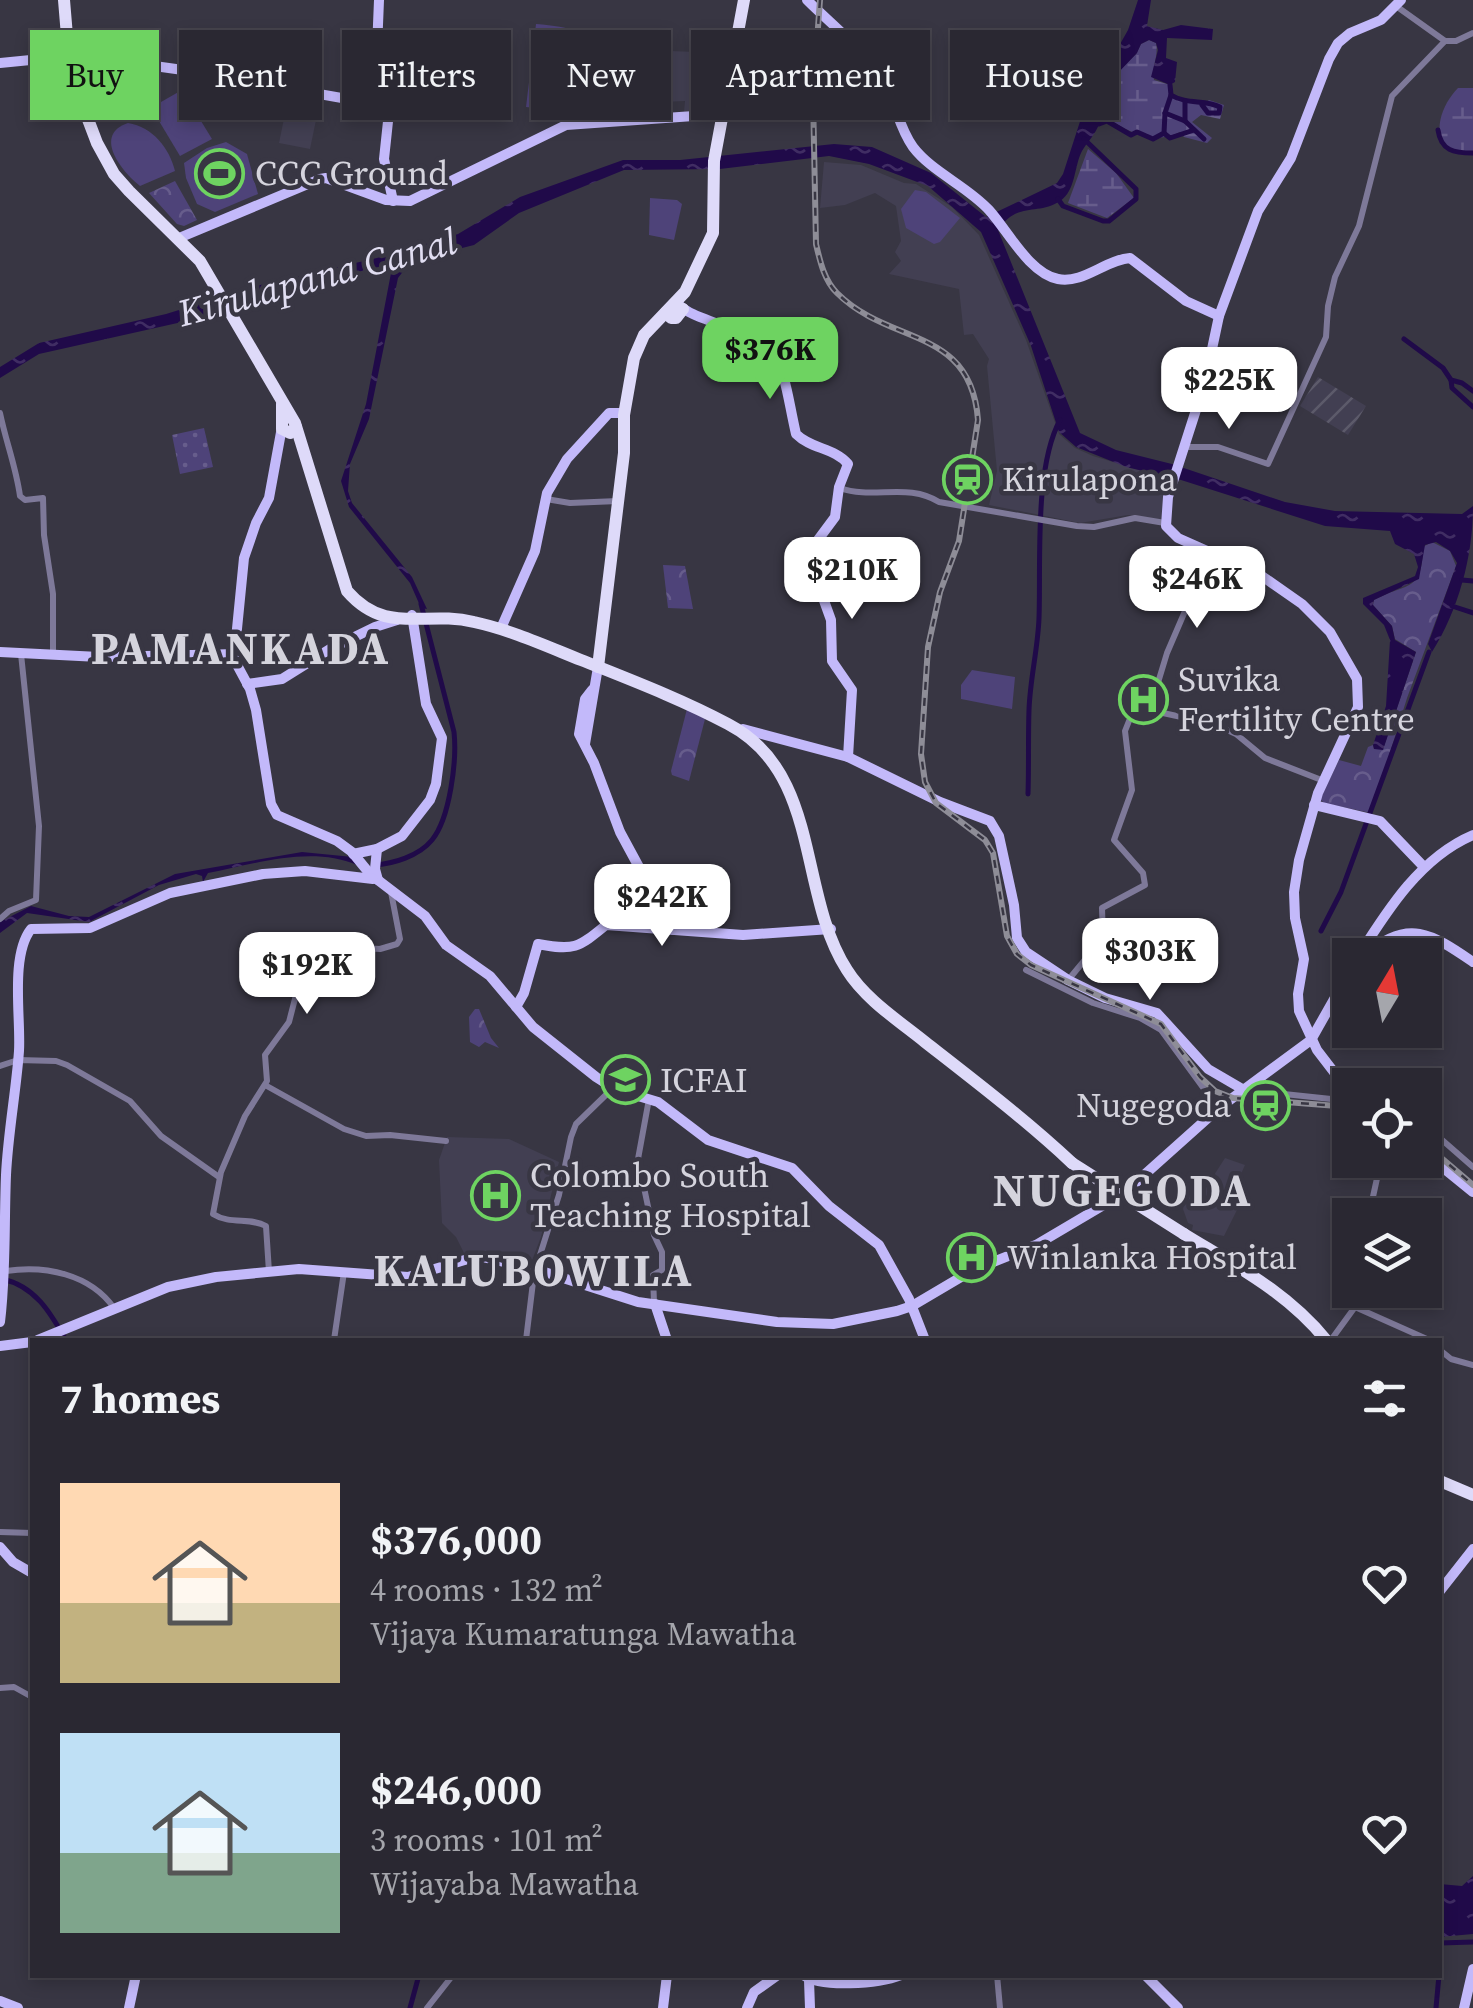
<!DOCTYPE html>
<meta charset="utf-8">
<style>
body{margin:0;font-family:"Source Serif 4",serif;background:#36343e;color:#f1f3f6;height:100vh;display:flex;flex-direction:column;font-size:38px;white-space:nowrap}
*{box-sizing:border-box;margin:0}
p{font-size:32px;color:#a5a6ac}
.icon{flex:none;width:55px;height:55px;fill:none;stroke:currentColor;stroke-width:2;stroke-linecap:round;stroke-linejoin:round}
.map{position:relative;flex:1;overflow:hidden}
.side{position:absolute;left:30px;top:1338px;width:1412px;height:640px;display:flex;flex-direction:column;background:#2a2832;border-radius:0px;box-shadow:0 5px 15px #0003,0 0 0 2px #46444d}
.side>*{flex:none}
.hud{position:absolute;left:30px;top:30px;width:1415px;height:90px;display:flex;gap:20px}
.needle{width:65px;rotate:10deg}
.tools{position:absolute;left:1332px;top:938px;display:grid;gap:20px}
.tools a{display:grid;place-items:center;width:110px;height:110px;border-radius:0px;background:#2a2832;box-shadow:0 5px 15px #0003,0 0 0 2px #46444d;font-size:50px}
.price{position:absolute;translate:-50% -85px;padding:0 22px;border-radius:20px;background:#fff;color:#222;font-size:32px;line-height:65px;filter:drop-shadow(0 2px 5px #0008)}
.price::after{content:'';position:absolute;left:50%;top:60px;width:30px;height:22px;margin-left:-15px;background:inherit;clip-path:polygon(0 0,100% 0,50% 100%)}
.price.active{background:#6ed361;color:#111}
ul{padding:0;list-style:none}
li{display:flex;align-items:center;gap:30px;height:250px;padding:0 30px}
li span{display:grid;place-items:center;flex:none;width:280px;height:200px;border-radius:0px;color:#555}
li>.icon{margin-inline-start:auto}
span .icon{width:120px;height:120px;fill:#fffc;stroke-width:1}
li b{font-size:42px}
h2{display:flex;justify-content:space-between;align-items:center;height:120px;padding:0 30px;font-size:42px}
.chip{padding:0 35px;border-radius:0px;background:#2a2832;box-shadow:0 5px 15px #0003,0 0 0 2px #46444d;font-size:35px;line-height:90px}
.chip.active{background:#6ed361;color:#111}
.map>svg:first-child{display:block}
.built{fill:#423f52}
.industrial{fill:url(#industrial-furrows)}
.grass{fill:#4e4379}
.wetland{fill:url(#wetland-marsh)}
.park{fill:url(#park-crowns)}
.garden{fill:url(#garden-dots)}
.water{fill:url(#water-ripples)}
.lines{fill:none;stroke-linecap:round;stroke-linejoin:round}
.canal{stroke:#200a49;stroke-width:5}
.minor{stroke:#7e7999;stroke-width:6}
.major{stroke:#c3b9fa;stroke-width:10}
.highway{stroke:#dedaf9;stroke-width:12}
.rail-casing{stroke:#8e8d97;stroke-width:6}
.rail{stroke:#383643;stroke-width:2.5;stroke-dasharray:8;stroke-linecap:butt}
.highway-bridge{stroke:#dedaf9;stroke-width:12}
.labels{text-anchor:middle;stroke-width:9;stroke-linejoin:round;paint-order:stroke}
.poi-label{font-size:35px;fill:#d5d4dd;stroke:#383643;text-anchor:start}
.water-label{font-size:38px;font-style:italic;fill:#e1def2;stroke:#383643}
.district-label{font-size:45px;font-weight:bold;letter-spacing:2.5px;fill:#d5d4dd;stroke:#383643}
</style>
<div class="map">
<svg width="1473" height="2008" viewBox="0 0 1473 2008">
<defs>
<pattern id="industrial-furrows" width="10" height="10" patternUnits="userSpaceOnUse" patternTransform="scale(2.5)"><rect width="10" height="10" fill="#423f52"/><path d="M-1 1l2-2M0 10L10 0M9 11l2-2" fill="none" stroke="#5c5a6a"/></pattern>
<pattern id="wetland-marsh" width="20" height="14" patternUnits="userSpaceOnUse" patternTransform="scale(2.5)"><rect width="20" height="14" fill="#4e4379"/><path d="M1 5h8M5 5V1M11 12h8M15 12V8" fill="none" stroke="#675d8c"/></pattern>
<pattern id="park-crowns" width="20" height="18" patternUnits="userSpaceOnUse" patternTransform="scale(2.5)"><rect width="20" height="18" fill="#4e4379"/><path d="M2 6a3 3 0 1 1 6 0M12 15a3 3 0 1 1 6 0" fill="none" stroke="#675d8c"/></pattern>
<pattern id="garden-dots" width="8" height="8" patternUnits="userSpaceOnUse" patternTransform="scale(2.5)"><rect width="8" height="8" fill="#4e4379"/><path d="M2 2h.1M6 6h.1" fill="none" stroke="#675d8c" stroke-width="1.8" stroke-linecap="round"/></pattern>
<pattern id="water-ripples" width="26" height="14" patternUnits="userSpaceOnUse" patternTransform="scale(2.5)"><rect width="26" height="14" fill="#200a49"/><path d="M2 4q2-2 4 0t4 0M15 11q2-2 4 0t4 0" fill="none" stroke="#402d63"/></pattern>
</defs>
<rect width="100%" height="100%" fill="#383643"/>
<g class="built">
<path d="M618,49l104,4 -9,48 -9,7 -20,4 1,-11 -73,3z"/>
<path d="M289,94l31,7 -10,48 -31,-6z"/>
<path d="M824,162l37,3 43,18 12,1 36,23 27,28 47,105 33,94 16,14 18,8 77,23 -6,42 -36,-6 -48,8 -91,-18 8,-34 -10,-105 2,-7 -16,-25 -9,1 -5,-46 -70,-15 12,-13 -6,-9 6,-11 -5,-35 -21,-13 -30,12 -25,3z"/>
<path d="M447,1137l62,2 50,23 -18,75 -10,26 -23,-7 -43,-1 -9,-18 -14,-14 -3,-63z"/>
<path d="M1225,1158l20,7 -13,29 -23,-11z"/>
<path d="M1190,1182l36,12 -2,7 14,7 -14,28 -32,-6 1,-5 -5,-2 -5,-14z"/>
</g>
<path class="industrial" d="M1318,377l48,29 -18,29 -48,-29z"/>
<g class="grass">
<path d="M536,24c71,6 76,23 72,89l-14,2 -3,-10 -7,1v7l-58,-6z"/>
<path d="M98,67l56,7 -5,37 -55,-7z"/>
<path d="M819,88l28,12 -10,11 -19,3z"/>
<path d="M182,90l30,49 -32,17 -27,-45 1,-5z"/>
<path d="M128,123c25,4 41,25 47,48l-35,15c-18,-14 -48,-51 -12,-63z"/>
<path d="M226,142l21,12 11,40 -43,18 -18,-8 -11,-26 -2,-15 23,-15z"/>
<path d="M915,190l11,2 34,26 -20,24 -6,2 -28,-16 -5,-19z"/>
<path d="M650,198l27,2 5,4 -8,36 -25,-5z"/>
<path d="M972,670l43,7 -3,32 -51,-10v-14z"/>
</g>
<g class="wetland">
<path d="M1149,40l7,3c3,13 -5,24 -2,37l16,5v13l35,5 4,-3 15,5 -4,14 -19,-4 -9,7 20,16 -5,5 -23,-6 -4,-5c-25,13 -51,1 -74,-15l-12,3 22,-46 20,-20 5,-10z"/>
<path d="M1458,88h15v65l-23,-2c-20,-16 -8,-47 8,-63z"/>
<path d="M1088,149l28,24 18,25 -27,20 -39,-15z"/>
</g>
<g class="park">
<path d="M175,181l22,39 -13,6 -7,-2 -28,-31z"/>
<path d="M1432,542l18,9 6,15 -49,132 -36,115 -47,-10 -4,-4 19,-39 22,6 7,-19 5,-2 1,4h9l33,-97 -21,-13 -3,-13 -19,-21 1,-5c34,-18 48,-7 49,-53z"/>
<path d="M663,565l22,1 8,43 -25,-1z"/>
<path d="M687,709l18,10 -16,62 -17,-6 -1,-4z"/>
<path d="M475,1009h4l12,29 8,10 -14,-6 -6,5 -9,-5 -1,-25z"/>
</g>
<g class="garden">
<path d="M429,71l36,4 -3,32 -14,10 -12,-25 -7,-4z"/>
<path d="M204,428l9,39 -33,7 -8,-39z"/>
</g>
<g class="water">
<path d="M1138,0h13l-4,26 16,4 18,-5 32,4 -1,11 -45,-2 -1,20 11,4 -2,20 -5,3 -19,-8 7,-27 -2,-7 -7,-3 -8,4 -4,9 -20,21 -22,40 -1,6 5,4c-4,11 -11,17 -17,27 -8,15 -6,40 -22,50 -22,15 -43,0 -62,29l82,203 36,17 56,14 113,38 50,9 127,3 11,-8c0,50 -14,103 -41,146l-4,-8 29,-81 -7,-12 -14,-9 -11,3 -6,34 -45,21 -1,5 19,21 3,14 21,12 -33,98 -9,-1 -1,-4 13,-39 4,-66 -6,-15 -21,-21v-6l52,-22 3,-9 -4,-13 -19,-10 -5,-13 -65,-5 -144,-46 -55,-13 -50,-20 -17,-15 -28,-86 -50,-114 -53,-46 -59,-22 -40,-8 -109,13 -96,1 -105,43 -45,32 -63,16 -13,17 -29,141 -19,45 -2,27 4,12 60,74 15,32 -6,-1 -11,-25 -61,-76 -8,-26 25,-77 25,-131 -4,-8 -135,32 -61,23 -152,34 -39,24v-11l39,-24 127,-29 90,-28 138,-32 64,-20 62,-37 103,-37h57l154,-16 38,3 59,26 55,44 71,-34 6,-9 22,-68 43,-76z"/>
<path d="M302,852l51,5 4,8c-46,-20 -102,-1 -149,8l-5,9 -1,-6 -6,-2 -37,11 -70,37 -62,-9 -27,20v-11l31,-16 38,10 20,1 86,-43z"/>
<path d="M1473,1876v58l-33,3v-53l22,2z"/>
</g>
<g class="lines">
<g class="canal">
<path d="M1170,85l1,10c16,10 34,4 49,12l-1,6h-11l-6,-8"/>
<path d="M1165,113l20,8 19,18"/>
<path d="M1185,121v-20"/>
<path d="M1099,124l8,-3 24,14 6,-3 16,7 11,-6 1,-20 6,-18"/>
<path d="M1438,130c3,21 16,23 35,23"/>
<path d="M1165,134l5,4 24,-8"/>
<path d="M1058,199l5,7 40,15h6l27,-22v-10l-52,-50"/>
<path d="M1404,339l39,29 8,12 11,3 11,8"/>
<path d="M1451,380l1,8 21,19"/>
<path d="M1462,580l11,1"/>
<path d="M1452,606l21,7"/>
<path d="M1028,794c1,-28 0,-56 1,-84 1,-31 9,-62 10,-92 2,-55 -5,-150 21,-198"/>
<path d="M374,865c19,-1 45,-9 58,-25 18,-22 25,-80 22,-108l-33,-128"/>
<path d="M1321,931l20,-39 88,-240"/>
<path d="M2,1279c33,7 48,33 64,61"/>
<path d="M1440,1943l33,-1"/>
<path d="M410,2008l9,-33"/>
<path d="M1436,2008l3,-33"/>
</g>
<g class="minor">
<path d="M1396,6l49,35"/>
<path d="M0,413c6,29 16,54 20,83l5,4 18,-2 1,37 9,59v60"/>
<path d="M1185,447h33l50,17 58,-127 2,-31 7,-29 24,-51 33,-130 53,-55h11l17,-8"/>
<path d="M840,488c33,12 68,-6 99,14l138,24 17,1 41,-9 30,5"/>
<path d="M546,499l24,4 48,-2"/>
<path d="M1150,709l17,-56 43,-100"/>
<path d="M0,919l9,-8 27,-11 3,-74 -18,-172"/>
<path d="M1026,970l67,33 47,15 21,12 57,78"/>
<path d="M1069,979l34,-41 -1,-30 43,-23 -2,-12 -29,-33 18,-50 -7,-59 6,-15 18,-6 65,14 22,10 29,24 59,23"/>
<path d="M0,1066l18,-6 38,1 11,4 63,36 31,35 58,41"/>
<path d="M265,1085l79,44 22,7 24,-1 56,6"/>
<path d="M1246,1090l104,11"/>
<path d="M649,1099l-11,60 16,76 8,17v18l-9,5 1,28"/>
<path d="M1425,1125l48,42"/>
<path d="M1369,1215l12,-55"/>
<path d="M6,1271c39,-6 84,3 108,37"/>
<path d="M269,1272l-3,-46c-16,-9 -36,-1 -53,-12l8,-42 24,-56 22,-35 -2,-26 24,-33 15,-58 25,1 2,-19 49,3 17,-5 3,-5 -9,-47"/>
<path d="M1355,1307l74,33"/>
<path d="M334,1340l10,-68"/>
<path d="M526,1340l8,-66 25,-79 12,-58 5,-13 37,-36"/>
<path d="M1331,1340l24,-33 4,-17"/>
<path d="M1440,1350l11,9 22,6"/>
<path d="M0,1532l32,1"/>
<path d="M0,1688l14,-1 18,10"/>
<path d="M997,1975l3,33"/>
<path d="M427,2008l26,-33"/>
</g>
<g class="major">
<path d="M379,0l-3,74 13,38 -5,47 9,42"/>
<path d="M807,0c27,27 59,51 78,84 11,20 14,44 28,63 19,25 54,39 76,63 19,21 40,63 69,69 25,5 47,-19 72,-21l56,43 33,15"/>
<path d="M0,63l71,-7 19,1 93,13 204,36"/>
<path d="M179,238l141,-59 6,-1 60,22 24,1 156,-76 156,-11"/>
<path d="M678,304c11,11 28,15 43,21 68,27 60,43 75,109 15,15 39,14 52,30l-9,23 -4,30 -29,39 -1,11 13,17 13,36 1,41 20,29 -4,67"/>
<path d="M282,427l-13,71 -13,25 -12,35 -9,91 1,14 14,26 6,21 15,94 6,11 60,26 15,11 18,22 55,42 21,29 44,31 43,51 63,50 19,12 43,13 50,38 84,28 37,38 50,39 30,54 16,41"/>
<path d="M502,626l33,-75 12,-58 20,-34 42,-46h11"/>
<path d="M0,652l99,5 139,-3"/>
<path d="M247,684l35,-5 48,-30 45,-22 22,-7"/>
<path d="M592,690l-7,9 -6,35 15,29 26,69 53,98"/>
<path d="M743,729l105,28 92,45 50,19 9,15 15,69 3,33 9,14 42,28 37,18 52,15 51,56 36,21"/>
<path d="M585,744l13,-77"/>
<path d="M1314,805l66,16 44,46"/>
<path d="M377,849l-2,20 3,11"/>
<path d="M353,854l24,-5 25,-13 28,-36 6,-16 6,-46 -16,-34 -14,-89"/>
<path d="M1359,955c29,-46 62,-98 114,-120"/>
<path d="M1366,955c42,-38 67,-20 107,7"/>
<path d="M516,1007l8,-14 14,-49c36,7 40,4 68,-19l137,10 88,-6"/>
<path d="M1350,1093l-33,-43 -18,-39 -1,-17 6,-35 -9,-41 -1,-26 5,-32 19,-67 40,-86 -1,-28 -27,-47 -28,-28 -43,-30 -81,-36 -12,-12 2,-29 37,-115 14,-66 39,-105 33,-53 38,-99 9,-16 12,-10 31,-13 20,-20"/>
<path d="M1425,1153l48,39"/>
<path d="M655,1304l12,36"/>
<path d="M0,1322c6,-49 4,-98 6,-147 2,-42 10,-83 13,-124 2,-33 -9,-95 12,-122l59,-1 80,-35 93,-19 42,-3 68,8"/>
<path d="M38,1340l130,-53 48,-10 83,-8 109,8 70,-21 57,13 103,33 139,20 56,2 64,-13 15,-5 61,-36 63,-25 88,-52 95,-85 92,-68 39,-69"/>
<path d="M0,1346l32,-4"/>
<path d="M0,1547l13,15 19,11"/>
<path d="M1440,1591l33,-42"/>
<path d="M803,1975c18,13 75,9 98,0"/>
<path d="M1145,1975l33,33"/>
<path d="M809,1980l1,28"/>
<path d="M0,2001l18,7"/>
<path d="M129,2008l7,-33"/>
<path d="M663,2008l4,-33"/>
<path d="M747,2008l7,-16 24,-17"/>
<path d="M1464,2008l9,-39"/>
</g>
<g class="highway">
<path d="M64,0l6,72 27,71 17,31 15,17 71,70 95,162 52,168c39,45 77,19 127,31 37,8 72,24 107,38 50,20 100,39 147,64 94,49 69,169 119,246 18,29 52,51 78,72 50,39 101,78 147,121"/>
<path d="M74,75l3,-8 13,-10"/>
<path d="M666,312l5,6h5l7,-9"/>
<path d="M282,404v25l8,4 6,-6"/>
<path d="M598,667l26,-214v-38l10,-57 10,-23 41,-43 28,-59 1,-72 30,-161"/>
<path d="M1184,1234c52,32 103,58 142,106"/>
<path d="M1440,1481l33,14"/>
</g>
<defs>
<g id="rail">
<path d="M820,0l-7,95 3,149c4,17 8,36 21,49 53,53 134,33 141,127l-19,121 -19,51 -12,55 -7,107 4,28 11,21 49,37 8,13 14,83 10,18 14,11 130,59 39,53 15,14 18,7 117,9"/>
<path d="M1425,1144l48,41"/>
</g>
</defs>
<use href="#rail" class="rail-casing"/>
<use href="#rail" class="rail"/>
<path class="highway-bridge" d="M1072,1163l112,71"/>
</g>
<defs>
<symbol id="stadium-ring" viewBox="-11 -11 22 22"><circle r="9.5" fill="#383643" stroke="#6ed361" stroke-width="1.5"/><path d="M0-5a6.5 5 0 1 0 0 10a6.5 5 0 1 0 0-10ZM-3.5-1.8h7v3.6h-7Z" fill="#6ed361"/></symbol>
<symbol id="station-ring" viewBox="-11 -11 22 22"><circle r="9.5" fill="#383643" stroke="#6ed361" stroke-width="1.5"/><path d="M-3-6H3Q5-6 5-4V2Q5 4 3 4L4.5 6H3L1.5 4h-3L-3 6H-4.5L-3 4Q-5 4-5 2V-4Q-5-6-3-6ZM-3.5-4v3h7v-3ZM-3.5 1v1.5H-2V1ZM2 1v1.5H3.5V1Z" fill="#6ed361"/></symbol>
<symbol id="hospital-ring" viewBox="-11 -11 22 22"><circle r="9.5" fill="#383643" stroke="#6ed361" stroke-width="1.5"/><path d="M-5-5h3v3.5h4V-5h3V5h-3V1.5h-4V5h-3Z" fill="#6ed361"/></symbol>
<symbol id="university-ring" viewBox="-11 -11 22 22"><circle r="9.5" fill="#383643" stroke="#6ed361" stroke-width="1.5"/><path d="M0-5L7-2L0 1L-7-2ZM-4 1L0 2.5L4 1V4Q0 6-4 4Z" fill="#6ed361"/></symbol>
</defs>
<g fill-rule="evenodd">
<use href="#stadium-ring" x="192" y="146" width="55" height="55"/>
<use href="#station-ring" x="940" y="452" width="55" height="55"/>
<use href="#hospital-ring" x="1116" y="672" width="55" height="55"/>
<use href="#university-ring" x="598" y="1052" width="55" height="55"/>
<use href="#station-ring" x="1238" y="1078" width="55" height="55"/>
<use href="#hospital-ring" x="468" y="1168" width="55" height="55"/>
<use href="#hospital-ring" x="944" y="1230" width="55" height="55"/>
</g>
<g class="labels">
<g class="poi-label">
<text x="255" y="185">CCC Ground</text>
<text x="1002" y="491">Kirulapona</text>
<text x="1178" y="691">Suvika<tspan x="1178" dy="40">Fertility Centre</tspan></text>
<text x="660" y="1092">ICFAI</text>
<text x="1231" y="1117" text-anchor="end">Nugegoda</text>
<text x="530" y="1187">Colombo South<tspan x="530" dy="40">Teaching Hospital</tspan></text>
<text x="1007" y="1269">Winlanka Hospital</text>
</g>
<g class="water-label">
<text transform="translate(317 277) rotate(-15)" y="13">Kirulapana Canal</text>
</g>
<g class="district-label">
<text x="241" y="664">PAMANKADA</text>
<text x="1123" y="1206">NUGEGODA</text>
<text x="534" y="1286">KALUBOWILA</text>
</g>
</g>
</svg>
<div class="tools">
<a><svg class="needle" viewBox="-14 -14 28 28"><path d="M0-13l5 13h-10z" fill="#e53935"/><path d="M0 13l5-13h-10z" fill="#a5a6ac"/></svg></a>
<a><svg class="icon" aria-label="locate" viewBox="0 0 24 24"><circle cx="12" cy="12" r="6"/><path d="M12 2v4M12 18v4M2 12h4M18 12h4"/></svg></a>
<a><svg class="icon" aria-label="layers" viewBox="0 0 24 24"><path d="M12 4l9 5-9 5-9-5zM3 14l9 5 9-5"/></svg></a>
</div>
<b class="price active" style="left:770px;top:402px">$376K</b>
<b class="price" style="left:1229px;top:432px">$225K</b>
<b class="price" style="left:852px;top:622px">$210K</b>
<b class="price" style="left:1197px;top:631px">$246K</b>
<b class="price" style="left:662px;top:949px">$242K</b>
<b class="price" style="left:1150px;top:1003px">$303K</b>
<b class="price" style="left:307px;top:1017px">$192K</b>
<div class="hud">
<a class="chip active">Buy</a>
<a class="chip">Rent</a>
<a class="chip">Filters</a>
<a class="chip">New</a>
<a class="chip">Apartment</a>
<a class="chip">House</a>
</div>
<section class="side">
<h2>7 homes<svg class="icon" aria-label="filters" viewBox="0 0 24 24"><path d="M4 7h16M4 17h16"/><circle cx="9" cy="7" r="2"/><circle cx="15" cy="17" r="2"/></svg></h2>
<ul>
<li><span style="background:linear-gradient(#ffd9b3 60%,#c2b280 0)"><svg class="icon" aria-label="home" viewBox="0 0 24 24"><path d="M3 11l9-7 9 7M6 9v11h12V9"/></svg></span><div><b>$376,000</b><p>4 rooms · 132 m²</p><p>Vijaya Kumaratunga Mawatha</p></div><svg class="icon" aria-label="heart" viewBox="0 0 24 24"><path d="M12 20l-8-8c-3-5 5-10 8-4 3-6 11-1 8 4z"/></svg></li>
<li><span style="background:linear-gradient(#bfe0f5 60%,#7fa58c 0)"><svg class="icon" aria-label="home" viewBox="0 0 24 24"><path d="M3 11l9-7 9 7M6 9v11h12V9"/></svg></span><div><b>$246,000</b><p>3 rooms · 101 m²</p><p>Wijayaba Mawatha</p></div><svg class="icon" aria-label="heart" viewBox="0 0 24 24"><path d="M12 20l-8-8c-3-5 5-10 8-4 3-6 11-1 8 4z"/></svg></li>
</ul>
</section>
</div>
